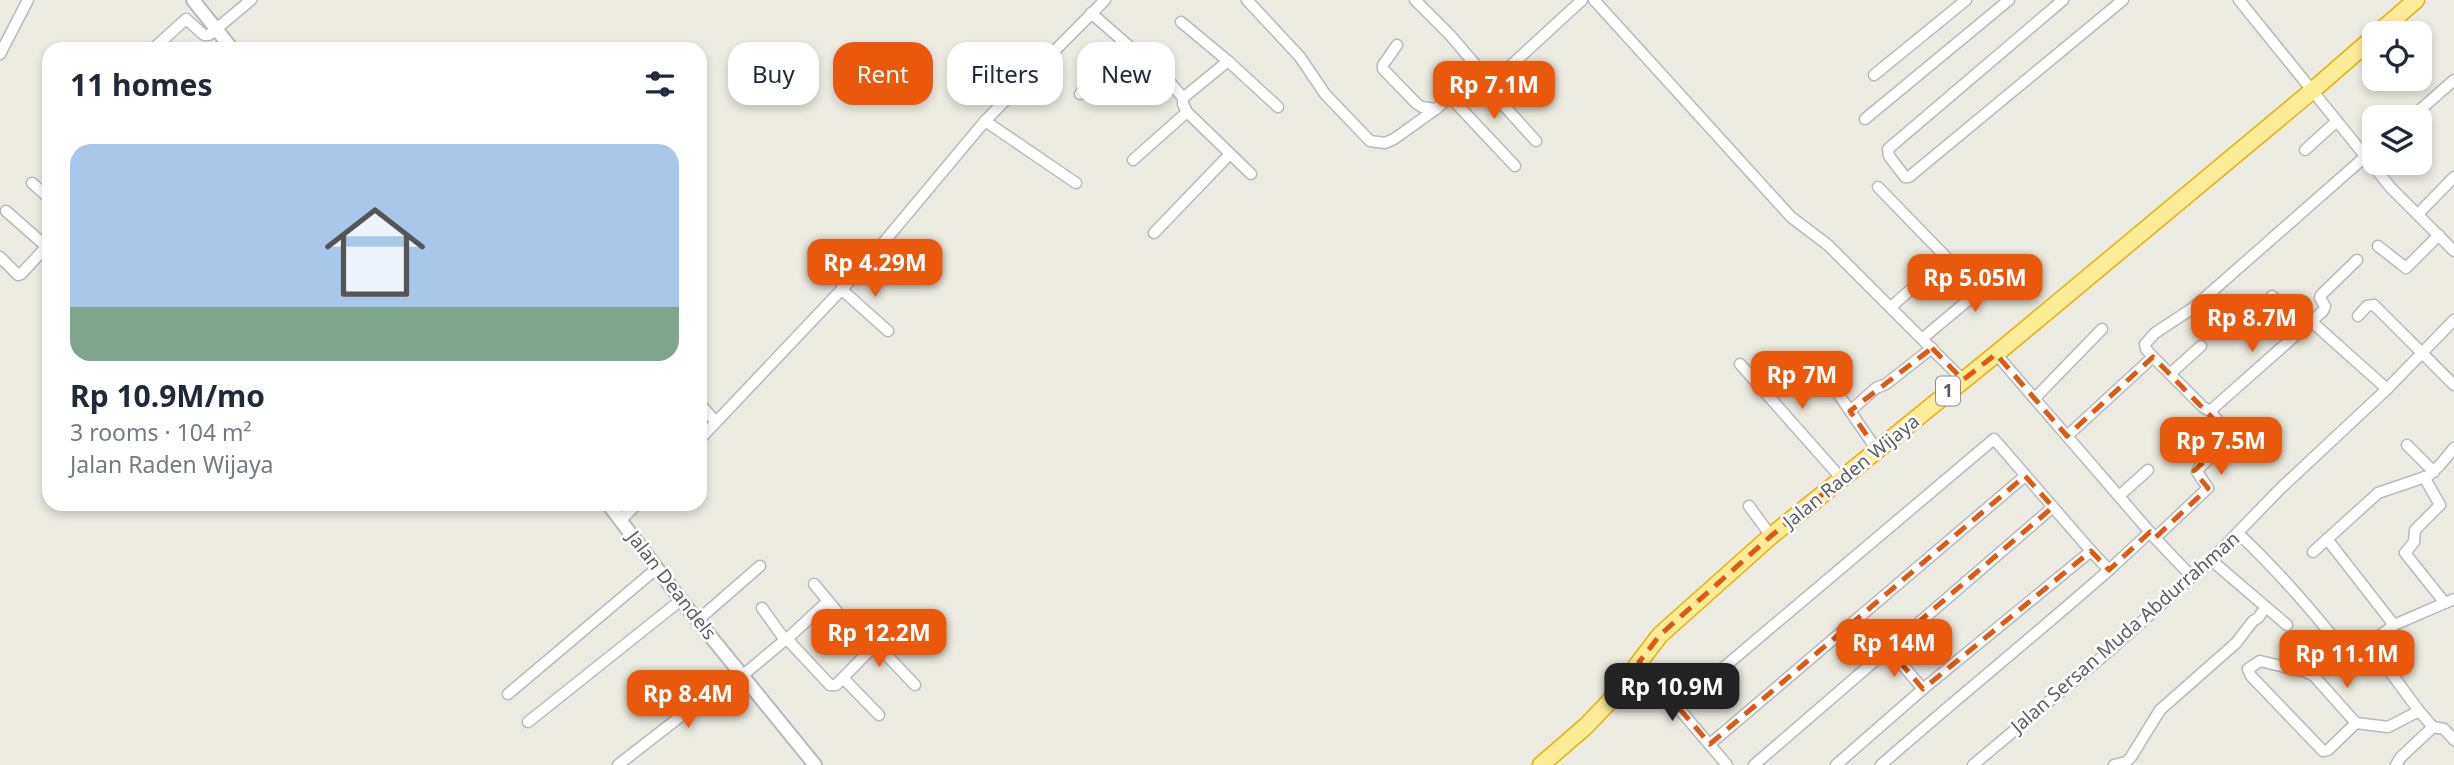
<!DOCTYPE html>
<meta charset="utf-8">
<style>
body{margin:0;font-family:"Noto Sans",sans-serif;background:#f2f2f3;color:#1f2937;height:100vh;display:flex;flex-direction:column;font-size:26px;white-space:nowrap}
*{box-sizing:border-box;margin:0}
p{font-size:23px;color:#747a83}
.icon{flex:none;width:38px;height:38px;fill:none;stroke:currentColor;stroke-width:2;stroke-linecap:round;stroke-linejoin:round}
.map{position:relative;flex:1;overflow:hidden}
.details{position:absolute;left:42px;top:42px;width:665px;height:469px;display:flex;flex-direction:column;background:#fff;border-radius:21px;box-shadow:0 4px 10px #0003}
.details>*{flex:none}
.banner{position:absolute;left:728px;top:42px;width:665px;height:63px;display:flex;gap:14px}
.controls{position:absolute;left:2362px;top:21px;display:grid;gap:14px}
.controls a{display:grid;place-items:center;width:70px;height:70px;border-radius:14px;background:#fff;box-shadow:0 4px 10px #0003;font-size:35px}
.price{position:absolute;translate:-50% -60px;padding:0 16px;border-radius:14px;background:#ea580c;color:#fff;font-size:23px;line-height:46px;filter:drop-shadow(0 2px 4px #0008)}
.price::after{content:'';position:absolute;left:50%;top:42px;width:21px;height:16px;margin-left:-10px;background:inherit;clip-path:polygon(0 0,100% 0,50% 100%)}
.price.selected{background:#222;color:#fff}
ul{padding:0;list-style:none}
li{display:grid;align-content:center;gap:14px;height:371px;padding:0 28px}
li span{display:grid;place-items:center;height:217px;border-radius:21px;color:#555}
li>.icon{margin-inline-start:auto}
span .icon{width:126px;height:126px;fill:#fffc;stroke-width:1}
li b{font-size:30px}
h2{display:flex;justify-content:space-between;align-items:center;height:84px;padding:0 28px;font-size:30px}
.pill{padding:0 24px;border-radius:21px;background:#fff;box-shadow:0 4px 10px #0003;font-size:24px;line-height:63px}
.pill.selected{background:#ea580c;color:#fff}
.map>svg:first-child{display:block}
.lines{fill:none;stroke-linecap:round;stroke-linejoin:round}
.minor-casing{stroke:#b7b9be;stroke-width:13}
.tertiary-casing{stroke:#b7b9be;stroke-width:16}
.trunk-casing{stroke:#e7af06;stroke-width:19}
.minor{stroke:#fff;stroke-width:10}
.tertiary{stroke:#fff;stroke-width:12}
.trunk{stroke:#fcec98;stroke-width:16}
.marked{fill:none;stroke:#e15910;stroke-width:5;stroke-dasharray:14 9;stroke-linejoin:round}
.labels{text-anchor:middle;stroke-width:5;stroke-linejoin:round;paint-order:stroke}
.shield{fill:#fff;stroke:#8c8e91;stroke-width:2}
.shield-label{font-size:18px;font-weight:bold;fill:#5a5d62}
.street-label{font-size:19px;fill:#5a5d62;stroke:#fff}
</style>
<div class="map">
<svg width="2454" height="765" viewBox="0 0 2454 765">
<rect width="100%" height="100%" fill="#ecebe1"/>
<g class="lines">
<defs>
<g id="minor">
<path d="M1247,0l53,57 25,37 45,47 15,2 9,-4 42,-30"/>
<path d="M1415,0l35,35 30,35"/>
<path d="M1594,0l197,217 37,28 135,135"/>
<path d="M2063,0l-175,149 1,7 16,21h4l214,-177"/>
<path d="M2239,0l152,188 63,63"/>
<path d="M1091,13l78,68 14,17v6l4,8 64,62"/>
<path d="M1181,22l47,39 -45,37"/>
<path d="M1397,45l-14,20v4l34,35 5,3 14,2 44,-39 9,9 6,1 87,-80"/>
<path d="M153,49l33,-30 18,16h5l42,-35"/>
<path d="M0,54l28,-54"/>
<path d="M1228,61l50,46"/>
<path d="M1874,75l92,-75"/>
<path d="M1478,77l58,64"/>
<path d="M1080,94l42,-52"/>
<path d="M1451,98l64,68"/>
<path d="M2412,117l42,-37"/>
<path d="M1865,119l144,-119"/>
<path d="M985,121l91,62"/>
<path d="M2305,150l32,-29"/>
<path d="M1133,160l54,-48"/>
<path d="M32,183l17,15"/>
<path d="M1878,187l67,69 -1,4 -53,47"/>
<path d="M6,211l41,36"/>
<path d="M2418,214l36,-37"/>
<path d="M1154,233l76,-79"/>
<path d="M2378,246l28,22 33,-33"/>
<path d="M0,257l18,18 3,-1 28,-30"/>
<path d="M841,289l47,42"/>
<path d="M2272,296l29,34"/>
<path d="M2358,316l9,-10 7,-1 80,80"/>
<path d="M2312,322l75,67"/>
<path d="M1923,338l85,-71"/>
<path d="M1996,354l159,184 37,39"/>
<path d="M2153,357l-7,-8 -1,-5 10,-11 38,-25 182,-160"/>
<path d="M1740,364l101,114"/>
<path d="M1820,367l30,44"/>
<path d="M2171,373l30,-27"/>
<path d="M2035,398l67,-69"/>
<path d="M700,404l16,18"/>
<path d="M2210,411l113,-100 2,-5 -5,-8 1,-3 36,-35"/>
<path d="M2067,436l86,-79 50,50 7,4 20,25 -2,5 -29,27 -2,4 11,16 -53,50"/>
<path d="M700,439l163,-172 122,-146 120,-121"/>
<path d="M2407,445l27,27"/>
<path d="M1877,450l-27,-39 26,-23 10,-4 46,-36"/>
<path d="M2424,477l16,28 -25,25 -1,12 -9,11 40,50"/>
<path d="M2119,496l29,-26"/>
<path d="M1749,506l22,30"/>
<path d="M621,520l16,-16"/>
<path d="M2239,534c40,38 75,78 109,122l9,-3 37,-28 60,-26"/>
<path d="M2327,539l67,86"/>
<path d="M2091,551l18,19 41,-38"/>
<path d="M2313,552l65,-59 50,-17 12,-11 14,-17"/>
<path d="M2211,560l76,65"/>
<path d="M814,584l55,66"/>
<path d="M762,608l23,32 2,-1 43,46h6l40,-41 39,41"/>
<path d="M698,620l62,-54"/>
<path d="M787,639l41,-38"/>
<path d="M2369,643l50,68"/>
<path d="M1888,648l35,41"/>
<path d="M1639,662l88,103"/>
<path d="M742,676l43,-36"/>
<path d="M843,678l36,37"/>
<path d="M508,694l148,-125"/>
<path d="M1678,706l316,-267 97,112 -168,138 -87,76"/>
<path d="M528,722l153,-122"/>
<path d="M2356,723l-28,27 -5,1 -72,-75 -3,-7 12,-8 46,11 8,4 42,47 32,4 31,-16 14,16"/>
<path d="M2433,727l11,2 10,11"/>
<path d="M1710,744l315,-268"/>
<path d="M618,765l121,-94"/>
<path d="M1754,765l299,-258"/>
<path d="M1881,765c75,-66 153,-129 228,-195"/>
<path d="M1973,765l135,-113 103,-92 70,-72 106,-99 67,-69"/>
<path d="M2114,765l12,-3 5,-5 29,-47 76,-67 17,-22 5,-3 7,-10"/>
<path d="M2396,765l5,-8 32,-30"/>
</g>
<g id="tertiary">
<path d="M193,0l39,49"/>
<path d="M608,504l73,96 134,165"/>
</g>
<g id="trunk">
<path d="M2378,33l38,-33"/>
<path d="M1541,765l45,-39 23,-24 51,-67 111,-99 225,-182 317,-264 62,-54"/>
</g>
</defs>
<use href="#minor" class="minor-casing"/>
<use href="#tertiary" class="tertiary-casing"/>
<use href="#trunk" class="trunk-casing"/>
<use href="#minor" class="minor"/>
<use href="#tertiary" class="tertiary"/>
<use href="#trunk" class="trunk"/>
</g>
<path class="marked" d="M1932,348l31,32 33,-26 71,82 86,-79 77,79 -36,35 14,17 -53,50 -5,-6 -41,38 -18,-19 -168,138 -35,-41 165,-141 -28,-31 -315,268 -71,-82 21,-27 111,-99 106,-86 -27,-39z"/>
<g class="labels">
<rect class="shield" x="1936" y="376.5" width="24" height="29" rx="5"/>
<g class="shield-label">
<text x="1948" y="397">1</text>
</g>
<g class="street-label">
<text transform="translate(1851 471) rotate(-39)" y="7">Jalan Raden Wijaya</text>
<text transform="translate(672 585) rotate(52)" y="7">Jalan Deandels</text>
<text transform="translate(2125 632) rotate(-41)" y="7">Jalan Sersan Muda Abdurrahman</text>
</g>
</g>
</svg>
<div class="controls">
<a><svg class="icon" aria-label="locate" viewBox="0 0 24 24"><circle cx="12" cy="12" r="6"/><path d="M12 2v4M12 18v4M2 12h4M18 12h4"/></svg></a>
<a><svg class="icon" aria-label="layers" viewBox="0 0 24 24"><path d="M12 4l9 5-9 5-9-5zM3 14l9 5 9-5"/></svg></a>
</div>
<b class="price" style="left:1494px;top:121px">Rp 7.1M</b>
<b class="price" style="left:875px;top:299px">Rp 4.29M</b>
<b class="price" style="left:1975px;top:314px">Rp 5.05M</b>
<b class="price" style="left:2252px;top:354px">Rp 8.7M</b>
<b class="price" style="left:1802px;top:411px">Rp 7M</b>
<b class="price" style="left:2221px;top:477px">Rp 7.5M</b>
<b class="price" style="left:879px;top:669px">Rp 12.2M</b>
<b class="price" style="left:1894px;top:679px">Rp 14M</b>
<b class="price" style="left:2347px;top:690px">Rp 11.1M</b>
<b class="price selected" style="left:1672px;top:723px">Rp 10.9M</b>
<b class="price" style="left:688px;top:730px">Rp 8.4M</b>
<div class="banner">
<a class="pill">Buy</a>
<a class="pill selected">Rent</a>
<a class="pill">Filters</a>
<a class="pill">New</a>
</div>
<section class="details">
<h2>11 homes<svg class="icon" aria-label="filters" viewBox="0 0 24 24"><path d="M4 7h16M4 17h16"/><circle cx="9" cy="7" r="2"/><circle cx="15" cy="17" r="2"/></svg></h2>
<ul>
<li><span style="background:linear-gradient(#a9c7e8 75%,#7fa58c 0)"><svg class="icon" aria-label="home" viewBox="0 0 24 24"><path d="M3 11l9-7 9 7M6 9v11h12V9"/></svg></span><div><b>Rp 10.9M/mo</b><p>3 rooms · 104 m²</p><p>Jalan Raden Wijaya</p></div></li>
</ul>
</section>
</div>
